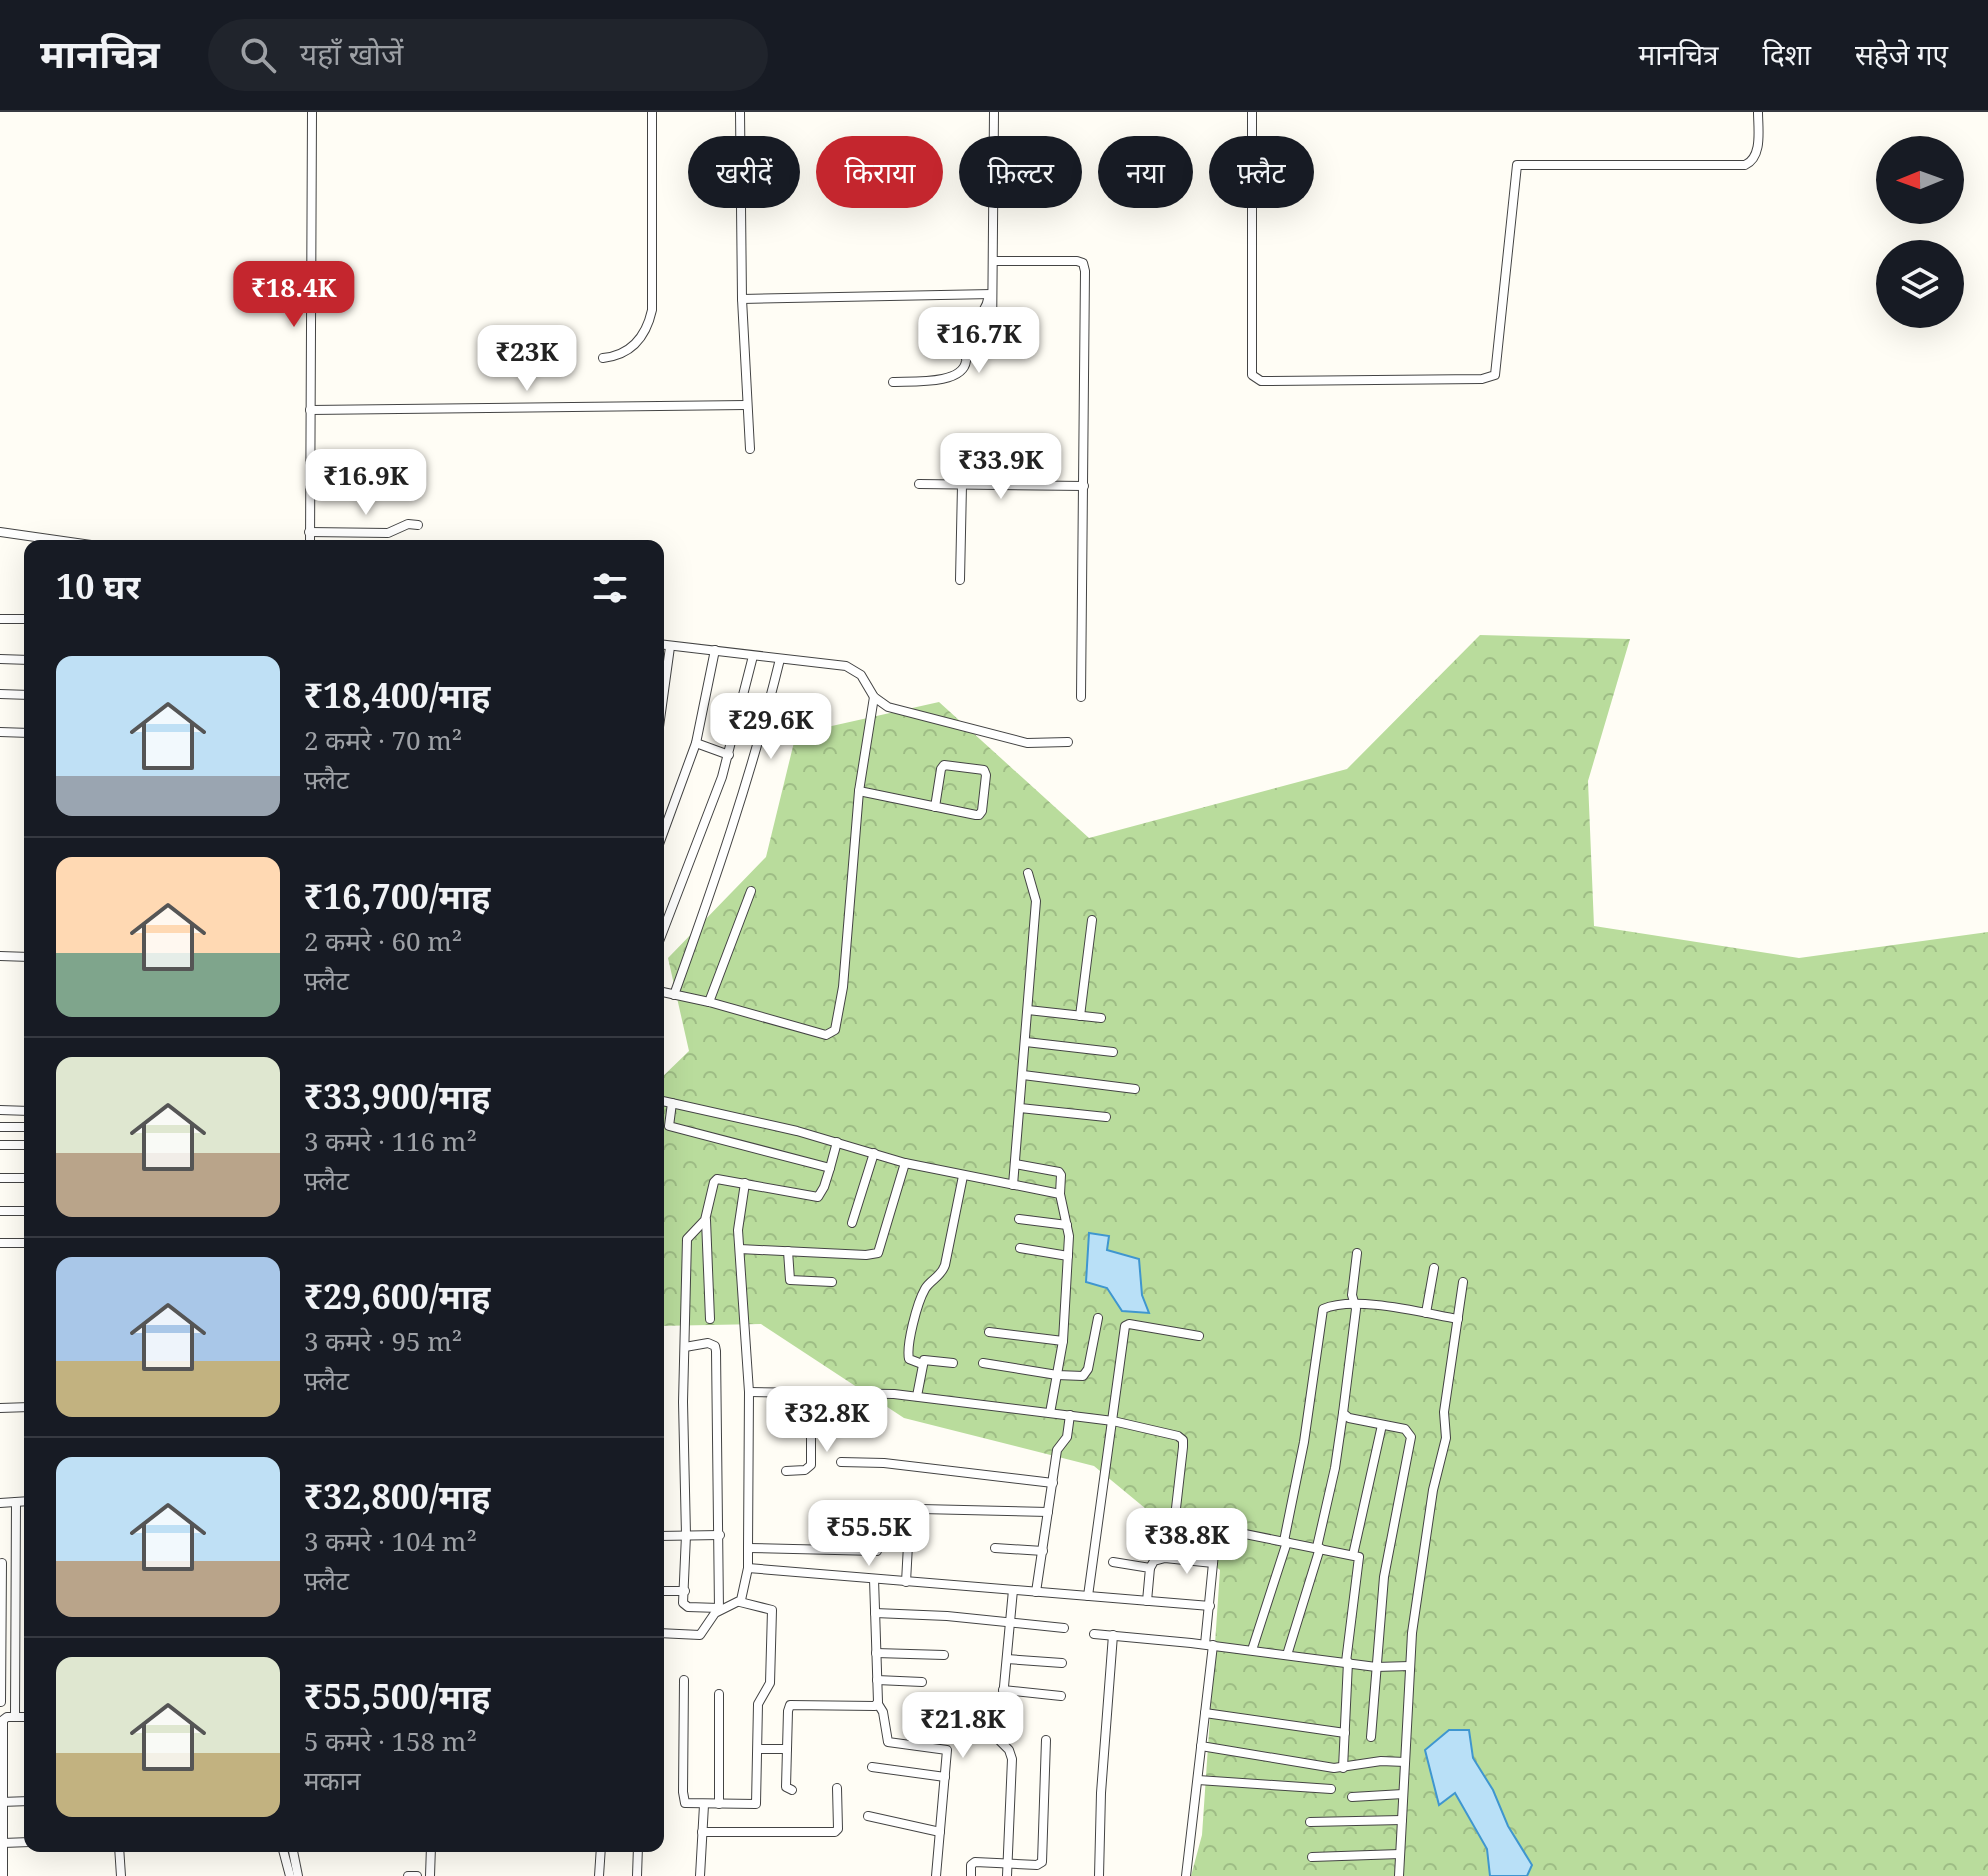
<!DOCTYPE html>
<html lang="hi">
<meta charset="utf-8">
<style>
body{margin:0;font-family:"Noto Serif","Noto Sans Devanagari",serif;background:#20242c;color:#f1f3f6;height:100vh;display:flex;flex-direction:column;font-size:30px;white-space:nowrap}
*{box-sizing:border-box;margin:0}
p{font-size:26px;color:#9ea1a6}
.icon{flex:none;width:44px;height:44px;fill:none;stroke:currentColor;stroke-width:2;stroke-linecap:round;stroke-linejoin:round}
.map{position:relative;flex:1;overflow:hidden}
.drawer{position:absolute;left:24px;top:428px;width:640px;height:1312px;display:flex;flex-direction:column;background:#171b24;border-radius:16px;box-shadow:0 8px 32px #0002}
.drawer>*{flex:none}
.hud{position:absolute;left:688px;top:24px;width:760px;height:72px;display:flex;gap:16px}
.needle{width:52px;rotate:269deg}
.controls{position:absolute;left:1876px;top:24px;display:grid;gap:16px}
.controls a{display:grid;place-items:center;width:88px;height:88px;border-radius:50%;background:#171b24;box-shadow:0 8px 32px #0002;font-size:40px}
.price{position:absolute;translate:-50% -68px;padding:0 18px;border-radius:16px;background:#fff;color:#222;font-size:26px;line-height:52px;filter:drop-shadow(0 2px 4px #0008)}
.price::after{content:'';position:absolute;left:50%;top:48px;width:24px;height:18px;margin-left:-12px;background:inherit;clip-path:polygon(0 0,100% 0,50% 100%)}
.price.active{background:#c4262e;color:#fff}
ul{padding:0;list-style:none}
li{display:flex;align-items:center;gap:24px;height:200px;padding:0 32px}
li+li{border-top:2px solid #363941}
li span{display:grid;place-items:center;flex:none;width:224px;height:160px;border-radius:16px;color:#555}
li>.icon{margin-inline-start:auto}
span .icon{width:96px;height:96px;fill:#fffc;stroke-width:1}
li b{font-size:34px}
h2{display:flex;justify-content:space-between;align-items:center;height:96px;padding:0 32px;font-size:34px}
.pill{padding:0 28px;border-radius:36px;background:#171b24;box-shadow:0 8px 32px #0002;font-size:28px;line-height:72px}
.pill.active{background:#c4262e;color:#fff}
header{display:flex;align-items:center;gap:48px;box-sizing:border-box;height:112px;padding:0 40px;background:#171b24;border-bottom:2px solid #363941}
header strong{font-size:38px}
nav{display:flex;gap:44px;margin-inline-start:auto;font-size:28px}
.search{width:560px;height:72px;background:#20242c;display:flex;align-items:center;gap:20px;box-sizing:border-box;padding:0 28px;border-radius:44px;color:#9ea1a6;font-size:30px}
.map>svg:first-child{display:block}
.forest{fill:url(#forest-crowns)}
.water{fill:#b9e0f7;stroke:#3f96cf;stroke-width:2}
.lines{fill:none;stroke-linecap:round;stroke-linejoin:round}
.minor-casing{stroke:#444;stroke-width:10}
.minor{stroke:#fff;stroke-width:8}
</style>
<header>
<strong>मानचित्र</strong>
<div class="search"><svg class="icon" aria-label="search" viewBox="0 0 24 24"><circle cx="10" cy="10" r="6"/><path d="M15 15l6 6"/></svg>यहाँ खोजें</div>
<nav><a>मानचित्र</a><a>दिशा</a><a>सहेजे गए</a></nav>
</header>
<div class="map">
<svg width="1988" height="1764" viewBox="0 0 1988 1764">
<defs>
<pattern id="forest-crowns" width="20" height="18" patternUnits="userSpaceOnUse" patternTransform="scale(2)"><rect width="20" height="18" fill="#b9dc9c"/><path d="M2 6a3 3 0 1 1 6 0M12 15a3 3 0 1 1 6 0" fill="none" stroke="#9ebc85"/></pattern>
</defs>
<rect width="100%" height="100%" fill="#fffdf5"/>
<path class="forest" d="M1480,523l150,4 -42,142 6,145 205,32 189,-26v944h-797l11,-41 18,-265 -126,-104 -190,-48 -143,-94 -103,2v-245l31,-30 -21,-93 98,-101 30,-123 143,-32 150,136 258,-69z"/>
<g class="water">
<path d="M1089,1121l20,3 -2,14 32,9 3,36 7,18 -27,-2 -15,-23 -21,-6z"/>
<path d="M1449,1618h20l4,28 20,32 15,36 24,39 -5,11h-37l-3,-27 -32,-56 -16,12 -14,-55z"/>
</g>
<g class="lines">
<defs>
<g id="minor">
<path d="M740,0l2,187 8,150"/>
<path d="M1252,0v263l9,6 221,-2 13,-4 22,-210h228c18,-8 13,-36 13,-53"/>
<path d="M993,149h84l6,2 2,8 -4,426"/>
<path d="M742,187l250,-5"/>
<path d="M992,228l2,-228"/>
<path d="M603,246c28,-3 43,-21 49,-48v-198"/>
<path d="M893,270c19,-1 70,3 73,-21 1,-10 -3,-21 2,-31 5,-12 18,-17 20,-31"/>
<path d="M310,298l436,-5"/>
<path d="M919,372l165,2"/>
<path d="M0,420l98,14"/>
<path d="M309,420l79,1 20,-9 10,1"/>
<path d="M310,434l2,-434"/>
<path d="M960,468l2,-95"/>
<path d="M0,507h30"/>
<path d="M658,532l188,22 15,9 13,22 14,10 139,36 41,-1"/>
<path d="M0,547l30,1"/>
<path d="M0,582l30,1"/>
<path d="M0,620l30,1"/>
<path d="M658,622l12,-87"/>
<path d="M696,631l33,12"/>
<path d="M859,679l117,24h3l3,-4 4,-36 -2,-5 -40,-5 -3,4 -6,38"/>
<path d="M658,735l38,-104 19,-93"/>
<path d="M658,832l64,-167 31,-121"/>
<path d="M0,844l30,1"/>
<path d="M658,879l51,11 117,33 9,-5 8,-43 16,-196 15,-94"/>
<path d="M674,883c40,-111 78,-221 106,-336"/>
<path d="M709,890l42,-111"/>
<path d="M1028,898l73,8"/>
<path d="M1080,904l12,-96"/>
<path d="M1026,930l87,10"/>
<path d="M1023,963l112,14"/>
<path d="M658,988l139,31 108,32 -27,90 -12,2 -126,-6"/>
<path d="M672,991l-3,23 161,42 7,-26"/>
<path d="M1020,996l86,9"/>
<path d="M0,998l30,1"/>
<path d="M0,1015h30"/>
<path d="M0,1033h30"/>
<path d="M905,1051l155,31 9,42 -6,105 -13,72"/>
<path d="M1015,1052l44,8 2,3 -1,19"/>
<path d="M0,1066h30"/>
<path d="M1013,1073l23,-284 -8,-28"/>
<path d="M0,1099h30"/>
<path d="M1019,1107l48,6"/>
<path d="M706,1108l4,99"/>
<path d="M852,1111l22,-70"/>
<path d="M0,1131h30"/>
<path d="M1020,1136l48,8"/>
<path d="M788,1139l2,29 42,2"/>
<path d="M1357,1141l-5,42 4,14 -13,104 6,5 56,11 6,8 -27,140 -13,160"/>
<path d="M1426,1201l8,-45"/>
<path d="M989,1220l74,9"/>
<path d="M685,1235l23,-4 7,3 1,5 3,259"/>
<path d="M983,1251l74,12 26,1 5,-7 10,-51"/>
<path d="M922,1252l-13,-5c-3,-14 8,-56 16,-70 5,-9 16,-12 20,-24l18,-89"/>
<path d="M749,1280l145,2 219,27 65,15 5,4v7l-8,70c13,8 33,1 43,13"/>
<path d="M917,1284l7,-36 29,3"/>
<path d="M0,1296l30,-1"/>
<path d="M841,1350l43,1 169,20"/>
<path d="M786,1359l19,-1 6,-5v-73"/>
<path d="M0,1391l30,-2"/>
<path d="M834,1395l214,5"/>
<path d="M658,1424l62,-1"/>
<path d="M1284,1429l20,-99 19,-133c32,-14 100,4 135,10"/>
<path d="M1317,1435l18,-79 8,-55"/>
<path d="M748,1436l129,3 3,-44"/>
<path d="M995,1436l48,3"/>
<path d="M1353,1443l29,-130"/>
<path d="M1113,1450l37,6 -3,33"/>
<path d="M748,1456l462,38"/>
<path d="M1150,1456l4,-7 11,-3 48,5"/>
<path d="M906,1470l4,-74"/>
<path d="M658,1479h27"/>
<path d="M1036,1480l21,-142 10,-13 3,-22"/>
<path d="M1088,1484l37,-270 4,-2 70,12"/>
<path d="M719,1496l-31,-1 -5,-4 3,-68 -3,-133 4,-163 18,-19 9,-38 3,-3 101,18 6,-10 6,-19"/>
<path d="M875,1501l72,3 117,12"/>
<path d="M658,1521l42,2 15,-22 26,-13 7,-32v-20l1,-156 -11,-162 7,-47"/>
<path d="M1094,1522l97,9 185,24 34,-1"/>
<path d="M1205,1532l11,-111 4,-3 10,1 129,26 -13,105"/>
<path d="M1252,1538l35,-108"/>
<path d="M876,1541l68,2"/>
<path d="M1287,1543l33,-107"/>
<path d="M1007,1547l55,4"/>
<path d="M684,1568l-1,112 2,11 71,1 2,-100 12,-21 2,-73 -32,-8"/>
<path d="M877,1568l45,2"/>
<path d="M1003,1578l58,6"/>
<path d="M719,1582v110"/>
<path d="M1,1590l1,-139"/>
<path d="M878,1592l5,8 5,30 59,8 -11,126"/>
<path d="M1205,1601l140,20"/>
<path d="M15,1605l1,-215"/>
<path d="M1201,1634l133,22 47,-7 24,1"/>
<path d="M758,1637h29"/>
<path d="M872,1655l73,10"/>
<path d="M1343,1656l5,-106"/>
<path d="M1198,1668l133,9"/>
<path d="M792,1678l-6,-3 2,-76 2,-6 85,1 3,-4 -4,-123"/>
<path d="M1352,1685l51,-3"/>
<path d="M1,1690l29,-1"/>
<path d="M868,1704l72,16"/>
<path d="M1310,1710l92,-2"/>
<path d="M702,1720h133l3,-3 -1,-41"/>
<path d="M3,1731l27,-1"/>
<path d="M119,1734l2,30"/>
<path d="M282,1734l8,30"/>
<path d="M292,1734l6,30"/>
<path d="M1312,1745l88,-3"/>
<path d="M3,1764v-156l4,-3h23"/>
<path d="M408,1764h9"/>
<path d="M430,1764l1,-30"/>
<path d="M599,1764l2,-30"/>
<path d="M637,1764l1,-30"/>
<path d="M700,1764l4,-71"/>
<path d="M971,1764v-11l4,-3 62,3 5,-3 4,-122"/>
<path d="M1007,1764l5,-117 -3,-9 -10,-10 14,-150"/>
<path d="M1099,1764l2,-83 12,-158"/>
<path d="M1186,1764l27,-231"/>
<path d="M1399,1764l13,-243 21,-143 13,-52 -2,-26 19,-130"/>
</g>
</defs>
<use href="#minor" class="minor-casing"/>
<use href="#minor" class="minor"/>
</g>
</svg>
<div class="controls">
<a><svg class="needle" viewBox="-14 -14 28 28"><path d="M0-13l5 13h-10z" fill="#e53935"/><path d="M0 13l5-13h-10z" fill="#9ea1a6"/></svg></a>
<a><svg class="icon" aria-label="layers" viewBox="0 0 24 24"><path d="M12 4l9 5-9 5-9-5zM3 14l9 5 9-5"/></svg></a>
</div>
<b class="price active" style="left:294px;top:217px">₹18.4K</b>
<b class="price" style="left:979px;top:263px">₹16.7K</b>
<b class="price" style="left:527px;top:281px">₹23K</b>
<b class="price" style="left:1001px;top:389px">₹33.9K</b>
<b class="price" style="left:366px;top:405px">₹16.9K</b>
<b class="price" style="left:771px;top:649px">₹29.6K</b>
<b class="price" style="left:827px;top:1342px">₹32.8K</b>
<b class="price" style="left:869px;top:1456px">₹55.5K</b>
<b class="price" style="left:1187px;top:1464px">₹38.8K</b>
<b class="price" style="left:963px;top:1648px">₹21.8K</b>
<div class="hud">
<a class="pill">खरीदें</a>
<a class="pill active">किराया</a>
<a class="pill">फ़िल्टर</a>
<a class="pill">नया</a>
<a class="pill">फ़्लैट</a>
</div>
<section class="drawer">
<h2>10 घर<svg class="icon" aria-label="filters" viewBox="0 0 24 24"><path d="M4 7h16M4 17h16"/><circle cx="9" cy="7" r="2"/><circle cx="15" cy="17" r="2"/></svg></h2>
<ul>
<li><span style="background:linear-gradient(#bfe0f5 75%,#9aa5b1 0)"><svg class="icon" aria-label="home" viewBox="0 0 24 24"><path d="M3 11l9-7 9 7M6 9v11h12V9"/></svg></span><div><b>₹18,400/माह</b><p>2 कमरे · 70 m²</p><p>फ़्लैट</p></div></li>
<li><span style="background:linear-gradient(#ffd9b3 60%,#7fa58c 0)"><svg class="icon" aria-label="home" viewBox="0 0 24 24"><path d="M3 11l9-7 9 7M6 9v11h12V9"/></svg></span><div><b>₹16,700/माह</b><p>2 कमरे · 60 m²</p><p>फ़्लैट</p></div></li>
<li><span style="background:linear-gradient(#dfe7d0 60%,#b9a48a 0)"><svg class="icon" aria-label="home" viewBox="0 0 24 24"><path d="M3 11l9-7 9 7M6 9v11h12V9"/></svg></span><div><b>₹33,900/माह</b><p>3 कमरे · 116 m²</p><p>फ़्लैट</p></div></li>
<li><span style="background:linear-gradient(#a9c7e8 65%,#c2b280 0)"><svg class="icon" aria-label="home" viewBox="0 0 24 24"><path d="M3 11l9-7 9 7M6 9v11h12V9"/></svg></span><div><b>₹29,600/माह</b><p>3 कमरे · 95 m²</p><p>फ़्लैट</p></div></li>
<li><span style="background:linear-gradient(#bfe0f5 65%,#b9a48a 0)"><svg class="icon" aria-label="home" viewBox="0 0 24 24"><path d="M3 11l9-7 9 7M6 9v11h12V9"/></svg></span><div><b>₹32,800/माह</b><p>3 कमरे · 104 m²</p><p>फ़्लैट</p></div></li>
<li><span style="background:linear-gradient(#dfe7d0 60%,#c2b280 0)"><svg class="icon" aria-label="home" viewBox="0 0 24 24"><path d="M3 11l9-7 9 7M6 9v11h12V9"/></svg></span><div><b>₹55,500/माह</b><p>5 कमरे · 158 m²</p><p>मकान</p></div></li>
</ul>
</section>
</div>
